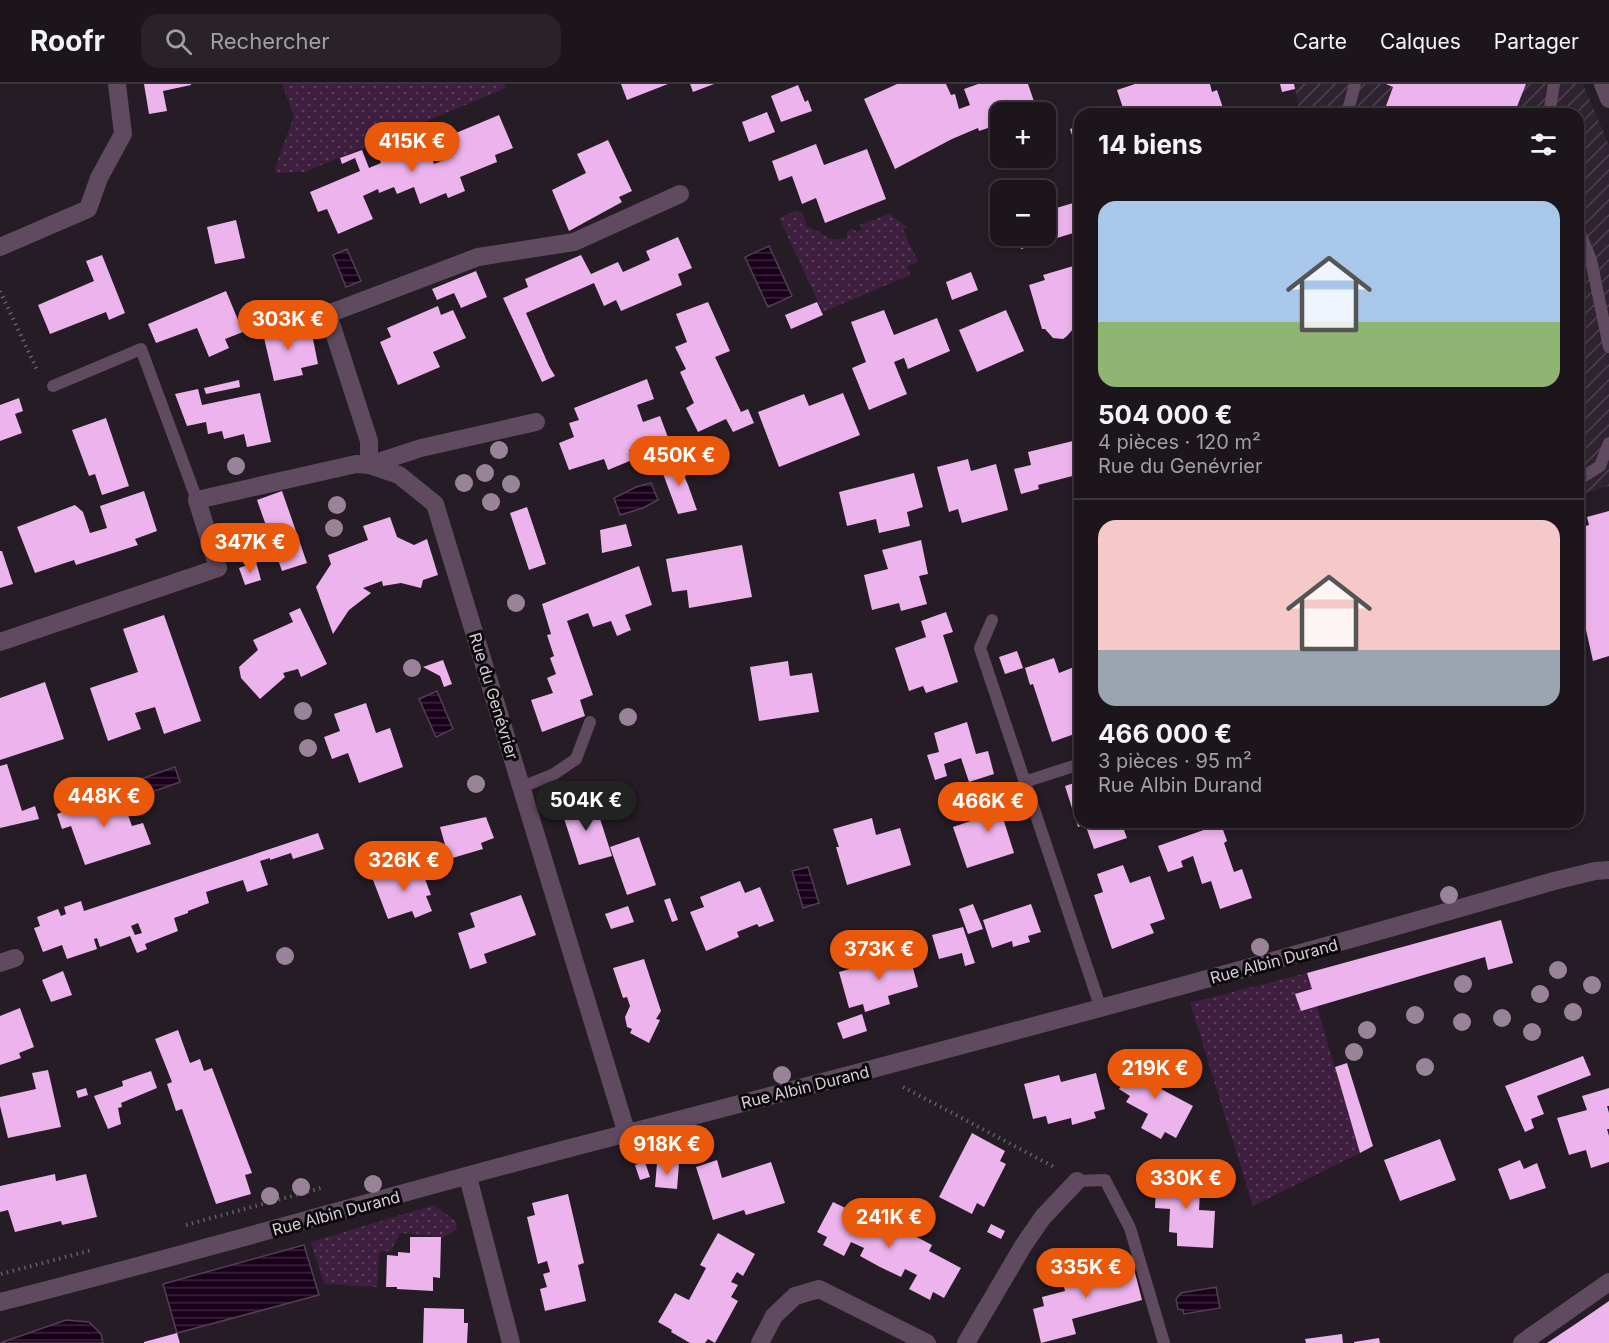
<!DOCTYPE html>
<html lang="fr">
<meta charset="utf-8">
<style>
body{margin:0;font-family:Inter,sans-serif;background:#292229;color:#f1f3f6;height:100vh;display:flex;flex-direction:column;font-size:22px;white-space:nowrap}
*{box-sizing:border-box;margin:0}
p{font-size:20px;color:#a09fa3}
.icon{flex:none;width:33px;height:33px;fill:none;stroke:currentColor;stroke-width:2;stroke-linecap:round;stroke-linejoin:round}
.map{position:relative;flex:1;overflow:hidden}
.details{position:absolute;left:1074px;top:24px;width:510px;height:720px;display:flex;flex-direction:column;background:#1c151c;border-radius:18px;box-shadow:0 3px 9px #0003,0 0 0 2px #3a343b}
.details>*{flex:none}
.tools{position:absolute;left:990px;top:18px;display:grid;gap:12px}
.tools a{display:grid;place-items:center;width:66px;height:66px;border-radius:12px;background:#1c151c;box-shadow:0 3px 9px #0003,0 0 0 2px #3a343b;font-size:30px}
.price{position:absolute;translate:-50% -51px;padding:0 14px;border-radius:21px;background:#ea580c;color:#fff;font-size:20px;line-height:39px;filter:drop-shadow(0 2px 3px #0008)}
.price::after{content:'';position:absolute;left:50%;top:36px;width:18px;height:14px;margin-left:-9px;background:inherit;clip-path:polygon(0 0,100% 0,50% 100%)}
.price.selected{background:#222;color:#fff}
ul{padding:0;list-style:none}
li{display:grid;align-content:center;gap:12px;height:318px;padding:0 24px}
li+li{border-top:2px solid #3a343b}
li span{display:grid;place-items:center;height:186px;border-radius:18px;color:#555}
li>.icon{margin-inline-start:auto}
span .icon{width:108px;height:108px;fill:#fffc;stroke-width:1}
li b{font-size:26px}
h2{display:flex;justify-content:space-between;align-items:center;height:72px;padding:0 24px;font-size:26px}
header{display:flex;align-items:center;gap:36px;box-sizing:border-box;height:84px;padding:0 30px;background:#1c151c;border-bottom:2px solid #3a343b}
header strong{font-size:28px}
nav{display:flex;gap:33px;margin-inline-start:auto;font-size:21px}
.search{width:420px;height:54px;background:#292229;display:flex;align-items:center;gap:15px;box-sizing:border-box;padding:0 21px;border-radius:18px;color:#a09fa3;font-size:22px}
.map>svg:first-child{display:block}
.industrial{fill:url(#industrial-furrows)}
.grass{fill:url(#grass-dots)}
.water{fill:url(#water-rules);stroke:#533e54;stroke-width:1.5}
.building{fill:#ecb3ed;fill-rule:evenodd}
.lines{fill:none;stroke-linecap:round;stroke-linejoin:round}
.path{stroke:#655e65;stroke-width:4;stroke-dasharray:1.5 4.5;stroke-linecap:butt}
.lane{stroke:#5f4a60;stroke-width:12}
.street{stroke:#5f4a60;stroke-width:18}
.tree{fill:#988398}
.labels{text-anchor:middle;stroke-width:6;stroke-linejoin:round;paint-order:stroke}
.street-label{font-size:16px;fill:#d5d0d5;stroke:#0c080c}
</style>
<header>
<strong>Roofr</strong>
<div class="search"><svg class="icon" aria-label="search" viewBox="0 0 24 24"><circle cx="10" cy="10" r="6"/><path d="M15 15l6 6"/></svg>Rechercher</div>
<nav><a>Carte</a><a>Calques</a><a>Partager</a></nav>
</header>
<div class="map">
<svg width="1609" height="1259" viewBox="0 0 1609 1259">
<defs>
<pattern id="industrial-furrows" width="10" height="10" patternUnits="userSpaceOnUse" patternTransform="scale(1.5)"><rect width="10" height="10" fill="#302331"/><path d="M-1 1l2-2M0 10L10 0M9 11l2-2" fill="none" stroke="#4d424e"/></pattern>
<pattern id="grass-dots" width="8" height="8" patternUnits="userSpaceOnUse" patternTransform="scale(1.5)"><rect width="8" height="8" fill="#3f1f40"/><path d="M2 2h.1M6 6h.1" fill="none" stroke="#5a3e5b" stroke-width="1.8" stroke-linecap="round"/></pattern>
<pattern id="water-rules" width="6" height="5" patternUnits="userSpaceOnUse" patternTransform="scale(1.5)"><rect width="6" height="5" fill="#1b001d"/><path d="M0 2.5h6" fill="none" stroke="#3b243d"/></pattern>
</defs>
<rect width="100%" height="100%" fill="#251c25"/>
<path class="industrial" d="M1294,0h289l26,61v341l-31,9v-381h-278z"/>
<g class="grass">
<path d="M282,0h222l2,4 -201,84 -29,1 -1,-5 19,-52z"/>
<path d="M797,126l7,6 3,12 4,-1 2,3h4c10,9 17,11 30,8v-7l6,-2 4,3 5,-3 -2,-4 29,-11 18,13 -4,3 15,32 -11,4 3,9 -87,37 -44,-94z"/>
<path d="M1307,889l53,180 -107,53 -63,-203z"/>
<path d="M434,1121l22,17 1,7 -13,8 -44,-4 -9,18 -12,1 -2,35 -53,-3 -13,-42z"/>
</g>
<g class="water">
<path d="M769,162l23,50 -24,11 -23,-50z"/>
<path d="M347,165l14,32 -15,6 -13,-32z"/>
<path d="M651,399l7,17 -15,8 -23,7 -6,-17 22,-11z"/>
<path d="M437,607l16,38 -17,8 -17,-38z"/>
<path d="M175,683l5,15 -37,13 -5,-15z"/>
<path d="M808,783l11,36 -16,5 -11,-37z"/>
<path d="M304,1161l15,50 -142,38 -14,-49z"/>
<path d="M1216,1203l4,21 -36,6 -1,-4 -5,-1 -2,-10 5,-6z"/>
<path d="M66,1236l23,2 12,12 2,9h-103z"/>
</g>
<g class="building">
<path d="M144,0h47v1l-28,6 4,20 -18,3z"/>
<path d="M621,0h47l-41,16z"/>
<path d="M690,0h24l-21,8z"/>
<path d="M897,0h49l5,11 4,-1 4,15 11,-4 -6,-16 14,-5h50l9,26 -6,2h-31v12l-21,7 -1,-3 -26,11 -57,30 -31,-70z"/>
<path d="M1135,0h75l2,8 5,-2 8,24h-100l-8,-24z"/>
<path d="M1280,0h14l1,5 -13,3z"/>
<path d="M1386,0h140l-12,30h-131l10,-27z"/>
<path d="M798,1l7,17 3,-2 4,11 -31,11 -10,-26z"/>
<path d="M767,28l8,20 -26,10 -7,-20z"/>
<path d="M499,31l14,33 -18,7 2,7 -37,15 5,14 -17,7 -2,-5 -26,11 -6,-17 -17,7 -3,-7 -15,6 -1,-4 -15,7 10,23 -35,15 -11,-25 -9,3 -8,-20 50,-21 -5,-13 -13,6 -2,-6 22,-8 7,18 12,-5 -5,-12 21,-9 5,13 25,-11 7,20 18,-7 -8,-19z"/>
<path d="M1080,42v33l-10,-30z"/>
<path d="M608,56l24,51 -13,6 3,5 -53,29 -17,-41 34,-17 -9,-19z"/>
<path d="M816,60l8,21 43,-16 19,50 -61,24 -9,-25 -14,6 -10,-28 -13,5 -7,-20z"/>
<path d="M1080,117v30l-59,18 -4,-13h29v-25z"/>
<path d="M236,136l9,38 -30,6 -8,-37z"/>
<path d="M678,153l14,31 -14,6 4,11 -61,26 -5,-11 -12,6 -10,-23 -68,30 23,53 6,10 -13,6 -39,-84 25,-11 -3,-8 56,-24 10,19 27,-12 5,10 27,-12 -4,-9z"/>
<path d="M102,171l23,58 -16,7 -3,-8 -56,22 -12,-29 56,-24 -8,-20z"/>
<path d="M1080,180v46l-5,1 2,8 -5,2 1,8 -6,7 -4,3 -10,-1 -8,-9h-3l-13,-44 16,-5 -2,-5z"/>
<path d="M476,187l11,26 -26,11 -7,-15 -17,7 -5,-11z"/>
<path d="M971,188l7,18 -26,10 -6,-18z"/>
<path d="M226,207l17,41 -18,7 4,9 -20,9 -12,-29 -41,15 -8,-19z"/>
<path d="M708,218l22,49 -15,6 26,55 7,-3 6,14 -21,9 -7,-13 -28,13 -12,-24 8,-5 -14,-31 6,-3 -11,-22 12,-5 -11,-28z"/>
<path d="M817,218l6,13 -32,14 -6,-14z"/>
<path d="M438,222l3,9 12,-5 13,28 -33,14 7,15 -42,18 -18,-43 11,-5 -4,-9z"/>
<path d="M884,226l10,25 43,-17 13,33 -42,18 -4,-11 -10,4 13,32 -38,16 -17,-42 14,-6 -15,-40z"/>
<path d="M1006,226l18,41 -47,21 -18,-42z"/>
<path d="M285,235l5,20 22,-5 6,30 -17,4 2,7 -29,6 -13,-56z"/>
<path d="M647,295l7,20 -17,6 6,17 17,-6 9,24 -17,6 -1,-4 -22,8 3,10 -24,10 -4,-11 -35,11 -10,-27 15,-6 -5,-14 10,-3 -5,-12z"/>
<path d="M239,296l1,7 -34,7 -2,-6z"/>
<path d="M198,305l4,16 58,-12 11,49 -24,5 -3,-13 -20,5 -2,-8 -14,3 -2,-12 -19,4 -12,-32z"/>
<path d="M843,309l17,42 -81,32 -21,-55 46,-18 5,12z"/>
<path d="M19,314l4,13 -8,3 7,19 -22,8v-36z"/>
<path d="M106,334l23,68 -27,9 -7,-21 -6,2 -17,-46z"/>
<path d="M1077,356l3,11v23l-42,11 1,4 -18,5 -7,-25 17,-4 -3,-13z"/>
<path d="M676,372l12,29 9,25 -19,4 -16,-43 7,-3 -3,-8z"/>
<path d="M968,375l3,12 25,-7 12,46 -46,13 -4,-14 -9,3 -12,-45z"/>
<path d="M914,389l9,34 -16,5 3,14 -31,7 -3,-14 -29,7 -8,-34z"/>
<path d="M144,407l13,40 -22,8 3,6 -62,20 -2,-5 -39,13 -18,-46 58,-22 8,7 7,21 17,-5 -7,-22z"/>
<path d="M282,407l25,72 -25,8 -25,-71z"/>
<path d="M527,423l19,57 -17,6 -19,-57z"/>
<path d="M1609,427v145l-16,5 -15,-67v-66l11,-3 -2,-8z"/>
<path d="M390,433l7,20 17,8 13,-6 11,36 -15,5 -2,8 -20,-5 -18,3 -1,-5 -19,7 8,5 -22,17 -16,24 -17,-47 15,-23 -3,-9 40,-15 -5,-14z"/>
<path d="M626,440l6,22 -30,7 -2,-23z"/>
<path d="M921,456l7,34 -9,2 8,28 -26,7 -2,-8 -27,7 -8,-35 24,-6 -6,-19z"/>
<path d="M742,461l10,52 -63,11 -2,-18 -15,2 -6,-33z"/>
<path d="M0,467h2l11,33 -13,4z"/>
<path d="M256,478l5,18 -16,5 -6,-17z"/>
<path d="M639,482l13,39 -27,10 6,15 -14,6 -6,-15 -18,6 -5,-14 -21,8 26,74 -13,5 5,16 -43,16 -11,-32 22,-7 -6,-15 9,-4 -6,-16 4,-2 -7,-21 4,-1 -9,-30z"/>
<path d="M300,524l27,56 -26,13 -3,-8 -15,4 2,4 -25,22 -19,-21 -2,-11 19,-17 -5,-10 40,-18 -4,-9z"/>
<path d="M946,528l7,20 -10,3 15,47 -32,11 -3,-7 -14,5 -14,-43 31,-11 -5,-16z"/>
<path d="M164,531l37,106 -37,13 -9,-27 -20,6 6,16 -33,12 -18,-53 48,-16 -15,-43z"/>
<path d="M1017,567l6,17 -18,6 -6,-17z"/>
<path d="M1054,574l5,15 15,-6 6,17v15l-2,1 2,7v25l-28,10 -19,-58 -3,1 -5,-17z"/>
<path d="M443,576l9,24 -8,3 -4,-11 -17,-9z"/>
<path d="M788,577l2,15 22,-3 7,39 -60,9 -9,-54z"/>
<path d="M45,598l19,57 -64,21v-62z"/>
<path d="M366,619l10,30 14,-5 13,39 -44,16 -11,-30 -16,6 -8,-22 16,-6 -6,-17z"/>
<path d="M967,638l9,32 12,-3 6,23 -25,8 -8,-24 -17,6 3,12 -12,4 -8,-25 12,-3 -5,-19z"/>
<path d="M7,680l15,47 13,-5 4,13 -39,9v-62z"/>
<path d="M1080,697v41h41l6,16 -33,11 -9,-25 -7,3 -13,-41z"/>
<path d="M1012,703l8,26 -17,5 11,35 -47,15 -14,-41 47,-16 -6,-18z"/>
<path d="M119,706l13,36 11,-3 8,21 -66,21 -14,-39 -9,3 -5,-15z"/>
<path d="M593,713l19,59 -33,9 -18,-56z"/>
<path d="M486,733l8,21 -13,5 2,6 -34,10 -9,-32z"/>
<path d="M872,734l4,17 24,-7 11,37 -64,20 -11,-38h3l-6,-18z"/>
<path d="M1221,740l6,17 -3,2 10,29 8,-3 10,29 -32,11 -9,-28 -9,3 -9,-28 -12,5 2,6 -15,5 -10,-26z"/>
<path d="M318,749l6,16 -31,10 -2,-6 -21,7v-2l-10,3 8,24 -21,7 -4,-12 -37,12 3,11 -21,8v2l-14,5 4,13 -33,13 2,5 -10,4 -7,-17 -30,11 -3,-9 -3,1 3,10 -30,10 -5,-14 -19,7 -9,-24 6,-2 -3,-9 21,-8 3,7 5,-2 -2,-7 17,-6 3,10zM138,839l4,10 -7,2 -4,-9z"/>
<path d="M639,753l17,48 -29,10 -17,-48z"/>
<path d="M419,779l12,32 -5,1 6,15 -17,7 -3,-7 -24,8 -15,-39z"/>
<path d="M1123,781l7,18 20,-7 15,43 -15,5 4,9 -42,16 -18,-54 9,-3 -6,-18z"/>
<path d="M740,797l5,12 15,-6 14,34 -15,6 -2,-3 -20,8 2,5 -33,14 -16,-39 14,-5 -4,-10z"/>
<path d="M521,811l15,40 -52,19 3,9 -17,6 -12,-36 17,-6 -5,-14z"/>
<path d="M670,814l8,22 -6,2 -8,-22z"/>
<path d="M973,820l10,25 -15,5 -9,-25z"/>
<path d="M1031,820l10,28 -13,4 2,6 -17,5 -1,-6 -20,7 -9,-28z"/>
<path d="M628,822l6,16 -23,7 -6,-15z"/>
<path d="M1501,836l12,43 -25,7 -3,-13 -184,54 -6,-17 17,-5 -5,-16z"/>
<path d="M963,843l12,36 -10,3 -3,-13 -23,6 -7,-24z"/>
<path d="M915,867l4,15 -6,2 5,19 -30,9 2,8 -25,8 -2,-8 -14,4 -10,-36z"/>
<path d="M644,875l17,52 -5,8 4,1 -11,23 -19,-10 2,-4 -5,-2 -2,-10 5,-11 -3,-9 -4,1 -10,-30z"/>
<path d="M63,887l9,24 -21,7 -9,-22z"/>
<path d="M20,924l14,39 -15,6 2,5 -21,7v-49z"/>
<path d="M862,930l5,17 -24,8 -6,-16z"/>
<path d="M178,946l12,33 10,-4 4,12 8,-3 40,105 -7,2 6,19 -35,10 -34,-95 -6,2 -9,-27 5,-2 -17,-43z"/>
<path d="M1583,972l8,19 -54,21 7,18 -13,5 3,9 -9,4 -20,-46z"/>
<path d="M1136,974l33,17 -8,14 32,17 -17,32 -11,-6 -4,7 -20,-11 7,-14 -22,-12 4,-6 -11,-7z"/>
<path d="M1347,979l26,83 -13,7 -25,-86z"/>
<path d="M48,986l13,57 -53,11 -8,-32v-9l36,-8 -4,-16z"/>
<path d="M151,987l6,17 -36,15 1,4 -4,1 3,16 -13,5 -14,-33 29,-10 -1,-5z"/>
<path d="M1096,989l9,36 -11,3 2,6 -24,7 -1,-7 -23,6 -2,-8 -13,3 -9,-35 35,-9 2,7z"/>
<path d="M86,1004l2,7 -10,3 -2,-7z"/>
<path d="M1609,1004v18h-2l2,7v16h-2l2,7v26l-18,6 -5,-18 -17,5 -12,-37 30,-8 -5,-14z"/>
<path d="M972,1049l33,18 -5,10 6,3 -22,43 -7,-4 -5,11 -33,-17z"/>
<path d="M1440,1055l16,41 -56,21 -16,-41z"/>
<path d="M717,1076l5,18 49,-16 14,41 -39,12 -2,-5 -31,10 -17,-53z"/>
<path d="M1520,1076l4,9 13,-6 9,25 -36,12 -12,-31z"/>
<path d="M645,1078l5,15 -10,3 -5,-15z"/>
<path d="M657,1079l22,1 -2,25 -22,-2z"/>
<path d="M1164,1088l37,1 -2,37 16,1 -2,37 -36,-2v-13l-8,-1 1,-23 -15,-1 1,-23h7z"/>
<path d="M55,1090l1,7 30,-7 11,43 -35,8 -1,-4 -46,11 -7,-22 -8,2v-26z"/>
<path d="M568,1110l16,69 -6,2 8,36 -41,10 -5,-22 7,-2 -4,-13 7,-2 -3,-11 -9,3 -11,-47 8,-2 -3,-12z"/>
<path d="M833,1118l31,15 3,-6 65,34 -3,6 32,17 -17,30 -11,-6 -3,8 -21,-11 8,-14 -12,-6 -4,8 -21,-10 -20,-11 4,-8 -13,-6 -7,14 -21,-11 4,-8 -10,-5z"/>
<path d="M991,1140l14,7 -4,8 -14,-7z"/>
<path d="M718,1149l37,21 -12,22 -6,-4 -6,10 7,3 -7,12 7,4 -23,42 -7,-4 -3,4h-15l-19,-11 1,-2 -14,-8 17,-29 14,7 17,-32 -6,-3z"/>
<path d="M410,1153h31l-1,41 -7,-1v14l-36,-2v-2h-11l1,-32 11,1v-4l12,1z"/>
<path d="M1120,1176l2,8 11,-3 9,35 -70,19 4,15 -35,9 -8,-34 11,-3 -2,-9 23,-6 -2,-8 12,-3 -1,-7z"/>
<path d="M1609,1217v42h-62l30,-20z"/>
<path d="M424,1224l40,1v14h4l-1,20h-44z"/>
<path d="M177,1249l3,10h-36v-1z"/>
<path d="M1342,1250l1,9h-37l-1,-4z"/>
<path d="M1379,1254l1,5h-26v-1z"/>
</g>
<g class="lines">
<g class="path">
<path d="M0,207l38,81"/>
<path d="M903,1003l153,81"/>
<path d="M186,1141l135,-37"/>
<path d="M1,1190l91,-24"/>
</g>
<g class="lane">
<path d="M1347,30l8,-30"/>
<path d="M1549,30l5,-30"/>
<path d="M1578,144l13,32 18,87"/>
<path d="M53,302l88,-37 56,151"/>
<path d="M1578,396l22,-14 9,-23"/>
<path d="M992,536l-12,28 121,361"/>
<path d="M1024,698l56,-18"/>
<path d="M522,703l32,-13 22,-15 14,-37"/>
<path d="M1077,1097l28,-1 25,48 34,115"/>
</g>
<g class="street">
<path d="M1603,0l6,15"/>
<path d="M0,163l88,-38 11,-31 24,-44 -6,-50"/>
<path d="M369,381l30,10 36,29 192,630"/>
<path d="M369,381v-24l-41,-127 150,-57 96,-15 106,-48"/>
<path d="M0,558l218,-74 -21,-68 159,-36 13,1 52,-17 115,-26"/>
<path d="M0,879l15,-5"/>
<path d="M468,1093l43,166"/>
<path d="M0,1218c191,-48 380,-104 570,-154 329,-85 658,-172 984,-267l41,-10 14,-1"/>
<path d="M760,1259l14,-27 21,-20 24,-7 108,54"/>
<path d="M966,1259l57,-97 20,-29 34,-36"/>
<path d="M1522,1259l87,-61"/>
</g>
</g>
<g class="tree">
<circle cx="499" cy="366" r="9"/>
<circle cx="236" cy="382" r="9"/>
<circle cx="485" cy="389" r="9"/>
<circle cx="464" cy="399" r="9"/>
<circle cx="511" cy="400" r="9"/>
<circle cx="491" cy="418" r="9"/>
<circle cx="337" cy="421" r="9"/>
<circle cx="334" cy="444" r="9"/>
<circle cx="516" cy="519" r="9"/>
<circle cx="412" cy="584" r="9"/>
<circle cx="303" cy="627" r="9"/>
<circle cx="628" cy="633" r="9"/>
<circle cx="308" cy="664" r="9"/>
<circle cx="476" cy="700" r="9"/>
<circle cx="1449" cy="811" r="9"/>
<circle cx="1260" cy="863" r="9"/>
<circle cx="285" cy="872" r="9"/>
<circle cx="1558" cy="886" r="9"/>
<circle cx="1463" cy="900" r="9"/>
<circle cx="1592" cy="901" r="9"/>
<circle cx="1540" cy="910" r="9"/>
<circle cx="1573" cy="928" r="9"/>
<circle cx="1415" cy="931" r="9"/>
<circle cx="1502" cy="934" r="9"/>
<circle cx="1462" cy="938" r="9"/>
<circle cx="1367" cy="946" r="9"/>
<circle cx="1532" cy="948" r="9"/>
<circle cx="1354" cy="968" r="9"/>
<circle cx="1425" cy="983" r="9"/>
<circle cx="782" cy="991" r="9"/>
<circle cx="373" cy="1100" r="9"/>
<circle cx="301" cy="1103" r="9"/>
<circle cx="270" cy="1112" r="9"/>
</g>
<g class="labels">
<g class="street-label">
<text transform="translate(494 612) rotate(73)" y="6">Rue du Genévrier</text>
<text transform="translate(1274 877) rotate(-15)" y="6">Rue Albin Durand</text>
<text transform="translate(805 1003) rotate(-14)" y="6">Rue Albin Durand</text>
<text transform="translate(336 1129) rotate(-15)" y="6">Rue Albin Durand</text>
</g>
</g>
</svg>
<div class="tools">
<a>+</a>
<a>−</a>
</div>
<b class="price" style="left:412px;top:89px">415K €</b>
<b class="price" style="left:288px;top:267px">303K €</b>
<b class="price" style="left:679px;top:403px">450K €</b>
<b class="price" style="left:250px;top:490px">347K €</b>
<b class="price" style="left:104px;top:744px">448K €</b>
<b class="price selected" style="left:586px;top:748px">504K €</b>
<b class="price" style="left:988px;top:749px">466K €</b>
<b class="price" style="left:404px;top:808px">326K €</b>
<b class="price" style="left:879px;top:897px">373K €</b>
<b class="price" style="left:1155px;top:1016px">219K €</b>
<b class="price" style="left:667px;top:1092px">918K €</b>
<b class="price" style="left:1186px;top:1126px">330K €</b>
<b class="price" style="left:889px;top:1165px">241K €</b>
<b class="price" style="left:1086px;top:1215px">335K €</b>
<section class="details">
<h2>14 biens<svg class="icon" aria-label="filters" viewBox="0 0 24 24"><path d="M4 7h16M4 17h16"/><circle cx="9" cy="7" r="2"/><circle cx="15" cy="17" r="2"/></svg></h2>
<ul>
<li><span style="background:linear-gradient(#a9c7e8 65%,#8fb573 0)"><svg class="icon" aria-label="home" viewBox="0 0 24 24"><path d="M3 11l9-7 9 7M6 9v11h12V9"/></svg></span><div><b>504 000 €</b><p>4 pièces · 120 m²</p><p>Rue du Genévrier</p></div></li>
<li><span style="background:linear-gradient(#f6c9c9 70%,#9aa5b1 0)"><svg class="icon" aria-label="home" viewBox="0 0 24 24"><path d="M3 11l9-7 9 7M6 9v11h12V9"/></svg></span><div><b>466 000 €</b><p>3 pièces · 95 m²</p><p>Rue Albin Durand</p></div></li>
</ul>
</section>
</div>
